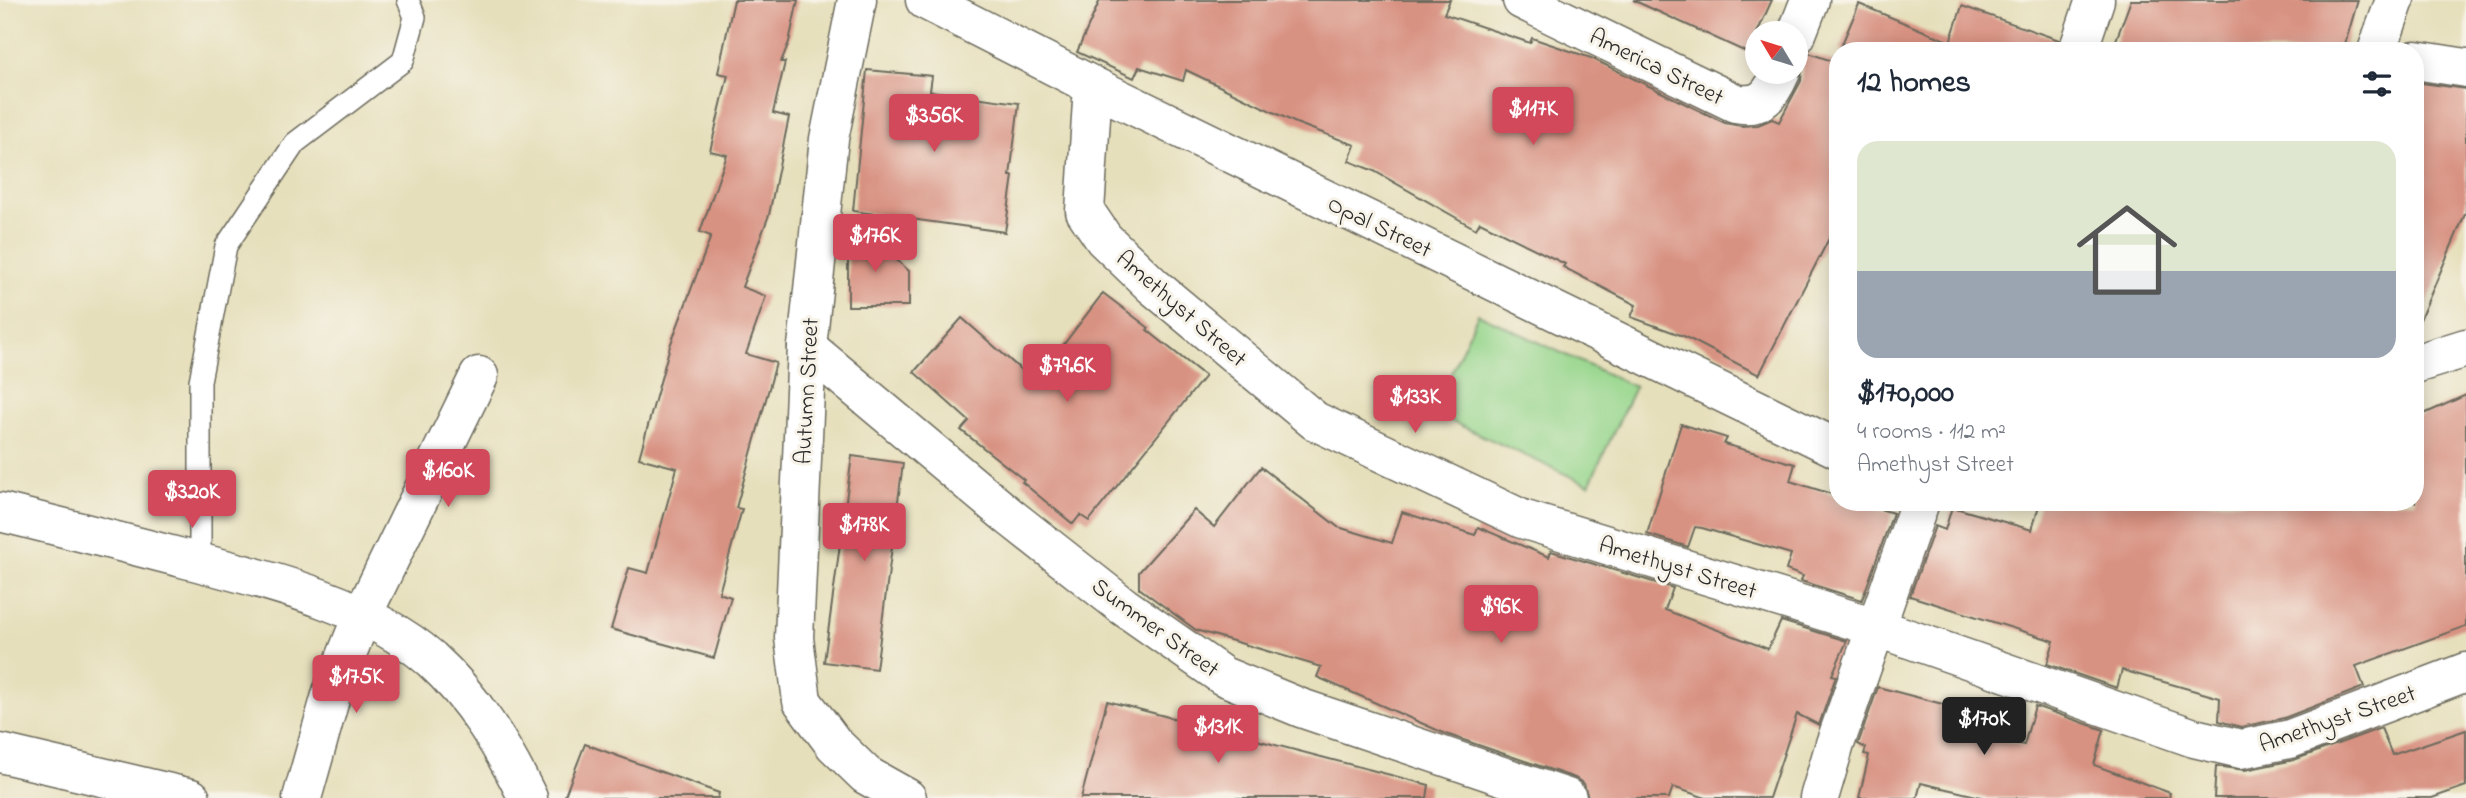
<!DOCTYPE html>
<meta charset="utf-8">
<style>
body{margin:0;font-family:"Indie Flower",sans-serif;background:#f2f2f3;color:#1f2937;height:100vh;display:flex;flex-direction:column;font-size:26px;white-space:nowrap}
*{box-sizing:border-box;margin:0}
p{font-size:23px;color:#747a83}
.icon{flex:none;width:38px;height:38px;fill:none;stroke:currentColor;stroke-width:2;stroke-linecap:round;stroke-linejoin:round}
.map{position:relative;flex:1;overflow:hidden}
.sheet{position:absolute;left:1829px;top:42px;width:595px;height:469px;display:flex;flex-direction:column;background:#fff;border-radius:28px;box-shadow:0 4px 18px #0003}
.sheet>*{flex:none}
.needle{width:46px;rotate:308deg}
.fabs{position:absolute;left:1745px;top:21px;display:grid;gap:14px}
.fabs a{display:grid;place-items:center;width:63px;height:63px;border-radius:50%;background:#fff;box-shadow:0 4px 18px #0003;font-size:35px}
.price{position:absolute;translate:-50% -60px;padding:0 16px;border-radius:7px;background:#d1495b;color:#fff;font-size:23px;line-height:46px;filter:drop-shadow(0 2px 4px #0008)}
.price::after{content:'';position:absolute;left:50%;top:42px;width:21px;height:16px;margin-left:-10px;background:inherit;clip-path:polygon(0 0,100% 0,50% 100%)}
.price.on{background:#222;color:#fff}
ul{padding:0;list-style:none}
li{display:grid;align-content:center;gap:14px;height:371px;padding:0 28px}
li+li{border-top:2px solid #e0e1e3}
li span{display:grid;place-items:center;height:217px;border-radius:21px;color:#555}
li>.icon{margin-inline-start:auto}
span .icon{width:126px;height:126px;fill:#fffc;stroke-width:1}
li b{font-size:30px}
h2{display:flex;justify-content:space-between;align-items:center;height:84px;padding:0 28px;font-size:30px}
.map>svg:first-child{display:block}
.green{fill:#96d68c;stroke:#60805c;stroke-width:2}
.building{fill:#d89282}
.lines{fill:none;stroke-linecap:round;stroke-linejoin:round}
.service-casing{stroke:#6c6a5d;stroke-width:24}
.minor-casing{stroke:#6c6a5d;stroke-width:41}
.service{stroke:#fff;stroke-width:21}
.minor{stroke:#fff;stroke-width:38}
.labels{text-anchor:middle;stroke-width:6;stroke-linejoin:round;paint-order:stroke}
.street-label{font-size:24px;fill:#2b2b2b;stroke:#f7f3e8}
</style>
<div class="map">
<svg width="2466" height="798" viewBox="0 0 2466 798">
<rect width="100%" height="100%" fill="#f7f3e8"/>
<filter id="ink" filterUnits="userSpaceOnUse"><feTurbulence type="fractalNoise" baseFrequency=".0143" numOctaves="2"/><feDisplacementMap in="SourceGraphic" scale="14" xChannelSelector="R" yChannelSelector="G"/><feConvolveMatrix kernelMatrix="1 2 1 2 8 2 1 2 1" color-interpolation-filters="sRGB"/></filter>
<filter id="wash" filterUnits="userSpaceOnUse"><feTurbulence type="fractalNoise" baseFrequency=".00686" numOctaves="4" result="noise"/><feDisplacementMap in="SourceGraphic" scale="28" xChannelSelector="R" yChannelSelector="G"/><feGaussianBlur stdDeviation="1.57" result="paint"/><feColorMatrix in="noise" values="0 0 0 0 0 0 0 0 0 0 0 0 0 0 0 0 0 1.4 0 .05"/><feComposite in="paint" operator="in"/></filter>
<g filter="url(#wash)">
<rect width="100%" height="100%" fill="#e6dfbb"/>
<path class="green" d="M1478,314l157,73 -46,98 -156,-72z"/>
<g id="blocks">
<g class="building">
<path d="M734,0h64l-9,42 -8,20h4l-12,51 16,4 -20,98 -27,72 24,9 -20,58 30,9 -40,145 6,1 -23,84 12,4 -17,61 -103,-29 18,-61 19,5 29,-105 -38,-10 31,-112 41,-110 -11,-4 27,-77 -17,-4 18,-76 -10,-2z"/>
<path d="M1100,0h350l-6,14 86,29 2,-5 59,20 134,65 16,3 17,-1 14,-6 7,3 22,-41 1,-14 4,-12 3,-2 29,10v158l-79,154 -73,-38 -55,-20 5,-12 -73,-38 2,-3 -85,-42 -4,7 -102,-58 -25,-10 6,-16 -59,-22 -110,-53 -3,11 -44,-14 -5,11 -57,-26z"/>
<path d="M1633,0h139l-24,53z"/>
<path d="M2131,0h227l-15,51h-231z"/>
<path d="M1859,4l91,38 12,-36 97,34 -2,11h-218z"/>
<path d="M867,70l65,6 -2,15 89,12 -9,73h3l-8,56 -152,-21z"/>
<path d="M2415,82l51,7v123l-51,119z"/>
<path d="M852,220l57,51v35h-61v-47z"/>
<path d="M1103,293l46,35 -2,2 58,46 -116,145 -9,-6 -7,9 -51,-42 2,-2 -63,-50 8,-9 -55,-49 48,-54 73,64z"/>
<path d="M2466,395v231l-110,40 8,21 -80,31 -43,9 -22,-6 1,-23 -98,-28 -5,18 -70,-24 7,-23 -144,-45 25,-70 10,4 7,-23 80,23 8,-28h375v-84z"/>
<path d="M1681,424l46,14 -3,6 71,20 -5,17 48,15v6h19l36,11 -31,87 -61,-19 2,-5 -17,-6 5,-16 -89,-26 -7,-1 -7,20 -41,-13z"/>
<path d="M852,456l51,7 -27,206 -52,-7z"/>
<path d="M1261,467l77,60 54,16 10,-31 73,23 3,-8 71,30 2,-6 122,37 -8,22 103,39 13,-28 66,20 -15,34 4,1 -17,49 -22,-11 -28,84h-63l-33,-11 -4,11h-81l-4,-14 -9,-6 -129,-44 -129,-57 4,-10 -125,-37 -57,-42v-16l55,-62 20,17z"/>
<path d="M1878,687l72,19 -5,20 79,19 11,-39 69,24 -10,35 76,28 -1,5h-184l-64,-15 -4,15h-58l10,-43 -5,-1 2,-6 -8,-4z"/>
<path d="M1107,701l322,84 -2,13h-346z"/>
<path d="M2381,728l11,27 74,-25v56l-34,12h-218l2,-32 29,4 49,-10z"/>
<path d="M585,744l134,49 -1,5h-154z"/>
</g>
</g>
</g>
<g filter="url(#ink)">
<use href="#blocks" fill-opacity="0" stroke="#6c6a5d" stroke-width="2"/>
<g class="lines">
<defs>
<path id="service" d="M200,562v-181l26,-135 69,-103 108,-82 12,-44 -7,-17"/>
<g id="minor">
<path d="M857,0l-28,139 -22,208 -13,291 8,63 32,43 32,31 41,23"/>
<path d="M925,0l168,86 745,363"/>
<path d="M1522,0l213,103c27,6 36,-8 46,-31"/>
<path d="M1796,36l14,-36"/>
<path d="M2078,51l17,-51"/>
<path d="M2377,51l18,-51"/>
<path d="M2415,60l51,8"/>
<path d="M1093,86l-8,125 19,28 49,47 162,135 207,98 353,108 319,111 47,11 49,-10 176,-67"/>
<path d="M807,347l203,170 113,89 100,70 78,32 266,90"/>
<path d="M2415,364l51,-16"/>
<path d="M0,512c62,15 124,31 186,47 81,21 180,44 245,100 42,38 72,88 97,139"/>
<path d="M0,753l191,45"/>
<path d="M302,798l30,-106 30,-76 117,-240"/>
<path d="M1819,798l16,-54 85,-242"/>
</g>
</defs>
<use href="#service" class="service-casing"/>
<use href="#minor" class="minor-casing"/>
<use href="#service" class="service"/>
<use href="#minor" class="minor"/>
</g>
</g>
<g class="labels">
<g class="street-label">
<text transform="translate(1657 66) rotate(26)" y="8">America Street</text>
<text transform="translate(1380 226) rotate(26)" y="8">Opal Street</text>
<text transform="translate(1182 308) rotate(41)" y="8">Amethyst Street</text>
<text transform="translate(806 391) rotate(-87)" y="8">Autumn Street</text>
<text transform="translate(1678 567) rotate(17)" y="8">Amethyst Street</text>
<text transform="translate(1156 627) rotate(36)" y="8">Summer Street</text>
<text transform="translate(2337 718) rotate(-19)" y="8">Amethyst Street</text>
</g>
</g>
</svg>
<div class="fabs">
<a><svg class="needle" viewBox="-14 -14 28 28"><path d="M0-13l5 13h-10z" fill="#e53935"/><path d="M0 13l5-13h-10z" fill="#747a83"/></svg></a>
</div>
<b class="price" style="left:1533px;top:147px">$117K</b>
<b class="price" style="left:934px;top:154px">$356K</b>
<b class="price" style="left:875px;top:274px">$176K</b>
<b class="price" style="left:1067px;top:404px">$79.6K</b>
<b class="price" style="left:1415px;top:435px">$133K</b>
<b class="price" style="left:448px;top:509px">$160K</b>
<b class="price" style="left:192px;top:530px">$320K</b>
<b class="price" style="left:864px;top:563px">$178K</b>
<b class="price" style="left:1501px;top:645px">$96K</b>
<b class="price" style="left:356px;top:715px">$175K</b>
<b class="price on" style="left:1984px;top:757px">$170K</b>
<b class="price" style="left:1218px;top:765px">$131K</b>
<section class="sheet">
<h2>12 homes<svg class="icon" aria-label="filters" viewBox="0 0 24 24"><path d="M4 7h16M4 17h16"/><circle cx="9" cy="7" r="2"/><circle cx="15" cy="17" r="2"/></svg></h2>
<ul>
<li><span style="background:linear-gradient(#dfe7d0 60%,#9aa5b1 0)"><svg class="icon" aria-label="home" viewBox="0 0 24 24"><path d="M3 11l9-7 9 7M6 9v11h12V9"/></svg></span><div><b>$170,000</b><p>4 rooms · 112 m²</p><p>Amethyst Street</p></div></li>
</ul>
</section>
</div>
